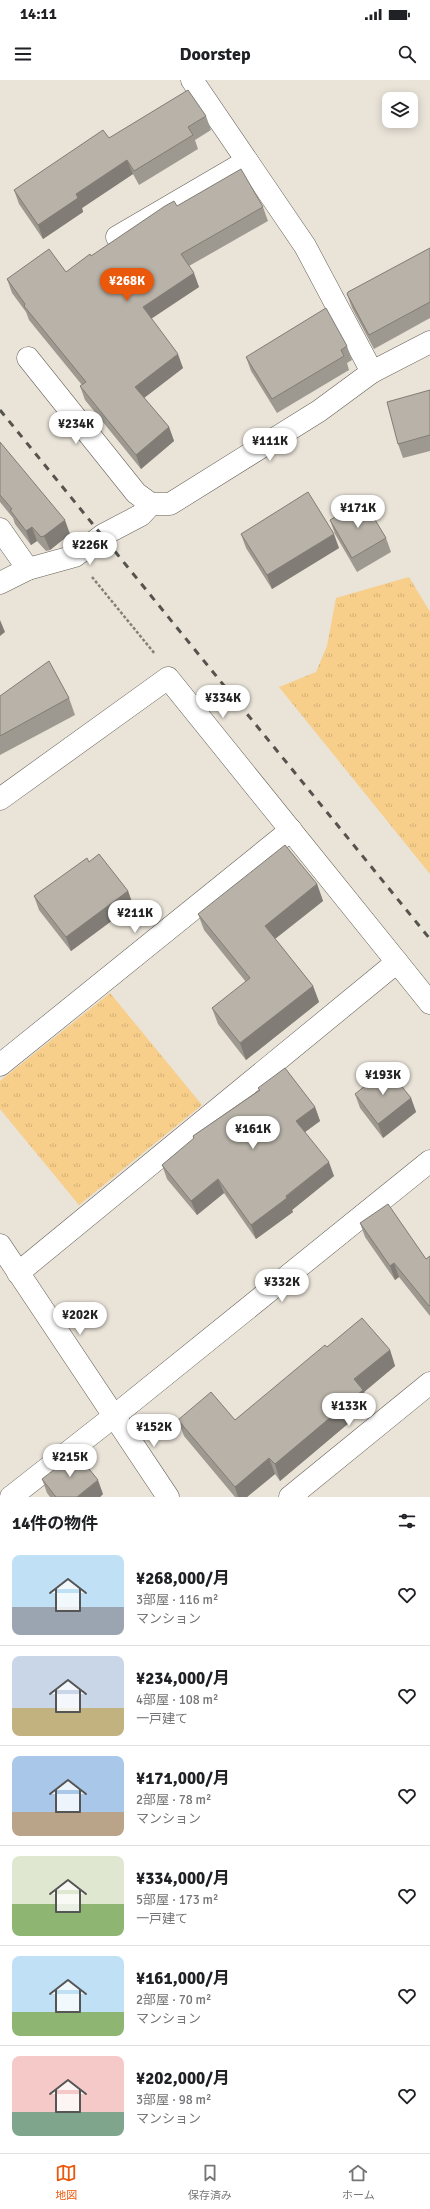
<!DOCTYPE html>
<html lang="ja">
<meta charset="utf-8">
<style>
body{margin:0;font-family:Signika,"Noto Sans JP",sans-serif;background:#f6f6f6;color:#202124;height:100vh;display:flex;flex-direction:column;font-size:15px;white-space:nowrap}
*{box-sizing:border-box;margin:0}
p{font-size:13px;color:#757577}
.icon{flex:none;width:22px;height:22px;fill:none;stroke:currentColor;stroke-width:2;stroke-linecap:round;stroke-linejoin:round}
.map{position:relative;height:1417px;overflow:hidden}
.drawer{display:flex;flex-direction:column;background:#fff;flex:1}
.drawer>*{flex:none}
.tools{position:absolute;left:382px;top:12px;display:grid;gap:8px}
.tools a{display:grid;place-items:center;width:36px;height:36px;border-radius:8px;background:#fff;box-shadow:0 2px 10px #0003;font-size:20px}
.price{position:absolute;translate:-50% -34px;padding:0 9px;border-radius:14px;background:#fff;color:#222;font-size:13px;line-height:26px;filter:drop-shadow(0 1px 2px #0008)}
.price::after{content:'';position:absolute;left:50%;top:24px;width:12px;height:9px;margin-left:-6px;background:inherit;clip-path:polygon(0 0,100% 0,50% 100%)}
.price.selected{background:#ea580c;color:#fff}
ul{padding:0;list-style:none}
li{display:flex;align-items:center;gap:12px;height:100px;padding:0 12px}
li+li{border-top:1px solid #e0e0e0}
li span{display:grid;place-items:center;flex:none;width:112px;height:80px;border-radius:8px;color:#555}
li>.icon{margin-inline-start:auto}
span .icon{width:48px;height:48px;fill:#fffc;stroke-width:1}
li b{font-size:17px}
h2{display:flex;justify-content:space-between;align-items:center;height:48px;padding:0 12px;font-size:17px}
.status{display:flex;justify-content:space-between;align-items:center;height:28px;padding:0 20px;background:#fff;direction:ltr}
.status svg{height:11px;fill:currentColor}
header{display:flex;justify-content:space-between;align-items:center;height:52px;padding:0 12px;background:#fff;font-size:18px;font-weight:700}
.tab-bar{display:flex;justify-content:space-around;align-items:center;height:56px;border-top:1px solid #e0e0e0;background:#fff;font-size:11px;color:#757577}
.tab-bar a{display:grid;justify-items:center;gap:2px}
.tab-bar .selected{color:#ea580c}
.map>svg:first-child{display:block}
.grass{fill:url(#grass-tufts)}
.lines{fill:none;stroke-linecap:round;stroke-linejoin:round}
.minor-casing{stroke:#666057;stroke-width:23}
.path{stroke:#848079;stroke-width:2.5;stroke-dasharray:3 2;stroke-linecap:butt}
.minor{stroke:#fff;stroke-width:22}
.rail{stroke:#56534e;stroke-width:3;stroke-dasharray:7 7;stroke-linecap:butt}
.wall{fill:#9e9990}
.shaded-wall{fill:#817d76}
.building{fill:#b8b2a8;stroke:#817d76}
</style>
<div class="status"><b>14:11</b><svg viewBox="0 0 49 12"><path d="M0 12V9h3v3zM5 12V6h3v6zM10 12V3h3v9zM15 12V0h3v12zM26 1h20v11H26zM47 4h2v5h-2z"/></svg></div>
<header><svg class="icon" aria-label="menu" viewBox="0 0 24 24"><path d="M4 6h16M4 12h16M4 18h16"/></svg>Doorstep<svg class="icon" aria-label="search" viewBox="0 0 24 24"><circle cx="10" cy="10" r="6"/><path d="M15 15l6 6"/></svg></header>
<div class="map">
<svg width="430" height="1417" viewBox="0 0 430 1417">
<defs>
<pattern id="grass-tufts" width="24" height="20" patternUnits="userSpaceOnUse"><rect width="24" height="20" fill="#f7ce8a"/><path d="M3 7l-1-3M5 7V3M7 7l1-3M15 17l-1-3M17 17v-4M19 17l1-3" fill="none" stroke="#d4b177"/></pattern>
</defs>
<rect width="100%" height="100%" fill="#e9e3d8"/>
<g class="grass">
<path d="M409,497l21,35v262l-151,-187 37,-15 11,-26 9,-48z"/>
<path d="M110,913l92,112 -123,100 -79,-96v-28z"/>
</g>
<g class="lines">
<defs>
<g id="minor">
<path d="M192,0l113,166 67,126"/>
<path d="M117,157l130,-76"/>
<path d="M28,278l108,135 15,11h19l149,-93 53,-39 58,-30"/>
<path d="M0,449l28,40"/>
<path d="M0,503l28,-14 47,-13 28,-21 38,-20 10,-11"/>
<path d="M0,719l168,-121 229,284"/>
<path d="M0,985l291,-235"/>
<path d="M0,1165l168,252"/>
<path d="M18,1193l379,-311 33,41"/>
<path d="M11,1417l102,-80 317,-256"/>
<path d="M290,1417l140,-114"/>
</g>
</defs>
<use href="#minor" class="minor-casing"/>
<path class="path" d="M92,497l63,77"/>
<use href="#minor" class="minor"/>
<path class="rail" d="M0,330l430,529"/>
</g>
<g class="wall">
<path d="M206,36l5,14 -16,10 3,9 -59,36 -6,-11 -51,34 1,4 -40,27 -24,-35 -5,-14 95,-52z"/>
<path d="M177,126l86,1 5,14 -79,45 10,21 -48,31 32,50 -39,30 25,29 5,14 -33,28 -56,-69 -5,-14 2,-1 -53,-65 -3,-8 -14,-19 -5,-14 59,-7 25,-16z"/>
<path d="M430,168v70l-56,31 -22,-41 -5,-14z"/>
<path d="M347,266l5,14 -5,3 2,7 -72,43 -26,-42 -5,-14z"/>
<path d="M430,310v61l-27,7 -5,-14z"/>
<path d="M0,362l70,92 -20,16 -4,1 -9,-10 -6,4 -16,-21 -2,-6 -13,-16z"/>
<path d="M330,440l56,18 5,14 -34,20 -22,-38z"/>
<path d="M241,454l98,14 -67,41 -26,-41z"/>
<path d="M0,616l69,2 6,17 -75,40z"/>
<path d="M89,782l39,29 5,14 -62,46 -32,-41 -5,-14z"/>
<path d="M317,804l6,17 -48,38 38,47 6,16 -73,58 -28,-36 -6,-16 34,-26 -42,-52 -6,-16z"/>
<path d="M258,1008l57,19 5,14 -15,11 29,44 -42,34 1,2 -37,27 -32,-46 -27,22 -30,-36 -5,-14 32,-26 -1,-3 66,-46z"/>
<path d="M355,1014l56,4 5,14 -33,26 -23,-30z"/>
<path d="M360,1143l66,36 4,-3v60l-31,-39 -4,3 -30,-43z"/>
<path d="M327,1267l63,3 5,16 -31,26 5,14 -89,75 -5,-7 -28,23h-12l-51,-61 -6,-16h57z"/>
<path d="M42,1399l61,15 -3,3h-50l-3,-4z"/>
</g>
<g class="shaded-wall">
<path d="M127,80l6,14 -51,34 1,4 -40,27 -5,-14 38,-31z"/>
<path d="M194,193l5,14 -51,34 -5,-14z"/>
<path d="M178,274l5,14 -43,33 -5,-14z"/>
<path d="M169,347l5,14 -33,28 -5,-14z"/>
<path d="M65,440l5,14 -20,16 -6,-14z"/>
<path d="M32,447l5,14 -6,4 -5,-14z"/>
<path d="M334,454l5,14 -67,41 -5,-14z"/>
<path d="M0,540l5,12 -5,4z"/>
<path d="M317,804l6,17 -52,41 -6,-16z"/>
<path d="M128,811l5,14 -62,46 -5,-14z"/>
<path d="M313,906l6,16 -73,58 -6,-17z"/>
<path d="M411,1018l5,14 -33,26 -5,-14z"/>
<path d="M315,1027l5,14 -19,14 -5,-14z"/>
<path d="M329,1082l5,14 -42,34 1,2 -37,27 -5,-14z"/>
<path d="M218,1099l6,14 -27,22 -6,-14z"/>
<path d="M394,1183l5,14 -4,3 -5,-14z"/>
<path d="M390,1270l5,16 -31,26 5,14 -89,75 -5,-17 79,-85z"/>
<path d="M269,1378l6,16 -28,23h-9l-3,-10z"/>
<path d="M98,1400l5,14 -3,3h-23z"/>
</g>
<g class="building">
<path d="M188,10l18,26 -18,11 5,8 -59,36 -7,-11 -51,34 2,4 -40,27 -24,-35 89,-60 6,8z"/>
<path d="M241,89l22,38 -82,47 13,19 -51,34 35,47 -43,33 34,40 -33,28 -56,-69 6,-4 -62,-76 1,-2 -18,-25 42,-30 17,23 24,-18 1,2 74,-50 9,-5 3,5z"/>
<path d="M430,168v54l-61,33 -22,-41 1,-2z"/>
<path d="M326,228l21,38 -6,4 3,6 -72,43 -26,-42z"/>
<path d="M430,310v45l-32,9 -11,-42z"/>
<path d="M0,362l65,78 -21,16 -3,1 -9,-10 -6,4 -16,-21 2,-1 -12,-14z"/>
<path d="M308,412l26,42 -67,41 -26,-41z"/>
<path d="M363,420l23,38 -34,20 -22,-38z"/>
<path d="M49,581l20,37 -69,38v-40z"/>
<path d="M285,765l32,39 -52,42 48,60 -73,57 -28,-35 38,-30 -52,-64z"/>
<path d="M99,774l29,37 -62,46 -32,-41 53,-38 2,4z"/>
<path d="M285,988l30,39 -19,14 33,41 -43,34 1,2 -36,27 -33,-46 -27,22 -29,-36 32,-27 -1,-2 67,-46 -2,-2z"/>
<path d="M387,988l24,30 -33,26 -23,-30z"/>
<path d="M388,1124l38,55 4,-3v49l-1,1 -35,-43 -4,3 -30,-43z"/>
<path d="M362,1238l28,32 -36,29 9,11 -88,74 -6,-6 -34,29 -57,-67 33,-28 24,28 90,-75 2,2z"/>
<path d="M76,1373l22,27 -21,17h-21l-14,-18z"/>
</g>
</svg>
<div class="tools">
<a><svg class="icon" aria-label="layers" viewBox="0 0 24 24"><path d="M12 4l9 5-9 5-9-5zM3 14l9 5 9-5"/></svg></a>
</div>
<b class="price selected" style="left:127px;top:222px">¥268K</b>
<b class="price" style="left:76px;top:365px">¥234K</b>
<b class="price" style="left:270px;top:382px">¥111K</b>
<b class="price" style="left:358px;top:449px">¥171K</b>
<b class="price" style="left:90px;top:486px">¥226K</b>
<b class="price" style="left:223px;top:639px">¥334K</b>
<b class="price" style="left:135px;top:854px">¥211K</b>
<b class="price" style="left:383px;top:1016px">¥193K</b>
<b class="price" style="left:253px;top:1070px">¥161K</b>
<b class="price" style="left:282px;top:1223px">¥332K</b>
<b class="price" style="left:80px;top:1256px">¥202K</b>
<b class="price" style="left:349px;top:1347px">¥133K</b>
<b class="price" style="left:154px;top:1368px">¥152K</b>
<b class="price" style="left:70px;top:1398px">¥215K</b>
</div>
<section class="drawer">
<h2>14件の物件<svg class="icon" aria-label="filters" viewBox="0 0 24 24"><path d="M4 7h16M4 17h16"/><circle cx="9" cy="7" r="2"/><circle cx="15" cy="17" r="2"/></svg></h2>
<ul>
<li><span style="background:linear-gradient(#bfe0f5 65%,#9aa5b1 0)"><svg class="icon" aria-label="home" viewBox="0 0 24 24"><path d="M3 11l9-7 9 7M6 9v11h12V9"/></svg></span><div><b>¥268,000/月</b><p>3部屋 · 116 m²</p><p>マンション</p></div><svg class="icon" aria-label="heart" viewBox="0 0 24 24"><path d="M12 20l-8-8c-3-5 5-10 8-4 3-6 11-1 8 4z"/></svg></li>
<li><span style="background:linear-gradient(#c9d6e8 65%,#c2b280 0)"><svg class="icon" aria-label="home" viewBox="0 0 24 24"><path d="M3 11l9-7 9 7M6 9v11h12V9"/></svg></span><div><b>¥234,000/月</b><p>4部屋 · 108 m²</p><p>一戸建て</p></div><svg class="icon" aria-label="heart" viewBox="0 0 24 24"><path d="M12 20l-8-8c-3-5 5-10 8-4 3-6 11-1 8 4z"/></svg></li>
<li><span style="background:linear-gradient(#a9c7e8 70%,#b9a48a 0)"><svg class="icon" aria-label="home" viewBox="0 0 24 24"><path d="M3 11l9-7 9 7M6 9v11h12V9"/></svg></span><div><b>¥171,000/月</b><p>2部屋 · 78 m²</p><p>マンション</p></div><svg class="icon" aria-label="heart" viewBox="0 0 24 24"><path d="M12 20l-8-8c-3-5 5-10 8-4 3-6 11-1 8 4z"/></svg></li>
<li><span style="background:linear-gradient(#dfe7d0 60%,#8fb573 0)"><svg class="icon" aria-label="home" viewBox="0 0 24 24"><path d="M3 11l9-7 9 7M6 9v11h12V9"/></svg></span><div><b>¥334,000/月</b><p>5部屋 · 173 m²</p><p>一戸建て</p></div><svg class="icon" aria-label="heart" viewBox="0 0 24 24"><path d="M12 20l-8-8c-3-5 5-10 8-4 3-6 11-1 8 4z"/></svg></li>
<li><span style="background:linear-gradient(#bfe0f5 70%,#8fb573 0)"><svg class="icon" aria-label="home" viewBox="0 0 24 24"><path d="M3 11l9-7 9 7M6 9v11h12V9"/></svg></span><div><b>¥161,000/月</b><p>2部屋 · 70 m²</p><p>マンション</p></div><svg class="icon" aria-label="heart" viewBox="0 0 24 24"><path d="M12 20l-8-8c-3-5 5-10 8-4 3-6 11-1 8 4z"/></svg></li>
<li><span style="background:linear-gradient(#f6c9c9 70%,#7fa58c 0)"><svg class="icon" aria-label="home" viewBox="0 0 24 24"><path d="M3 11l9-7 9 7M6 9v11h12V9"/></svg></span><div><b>¥202,000/月</b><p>3部屋 · 98 m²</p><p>マンション</p></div><svg class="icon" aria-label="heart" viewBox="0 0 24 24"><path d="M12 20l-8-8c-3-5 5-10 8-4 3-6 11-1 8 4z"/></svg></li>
</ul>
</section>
<nav class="tab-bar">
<a class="selected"><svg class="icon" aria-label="map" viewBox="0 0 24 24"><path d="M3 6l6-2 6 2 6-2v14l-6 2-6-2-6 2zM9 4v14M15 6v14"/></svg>地図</a>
<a><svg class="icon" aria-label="saved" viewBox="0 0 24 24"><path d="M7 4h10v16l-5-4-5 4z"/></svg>保存済み</a>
<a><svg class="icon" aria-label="home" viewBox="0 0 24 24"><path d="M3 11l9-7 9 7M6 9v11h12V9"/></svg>ホーム</a>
</nav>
